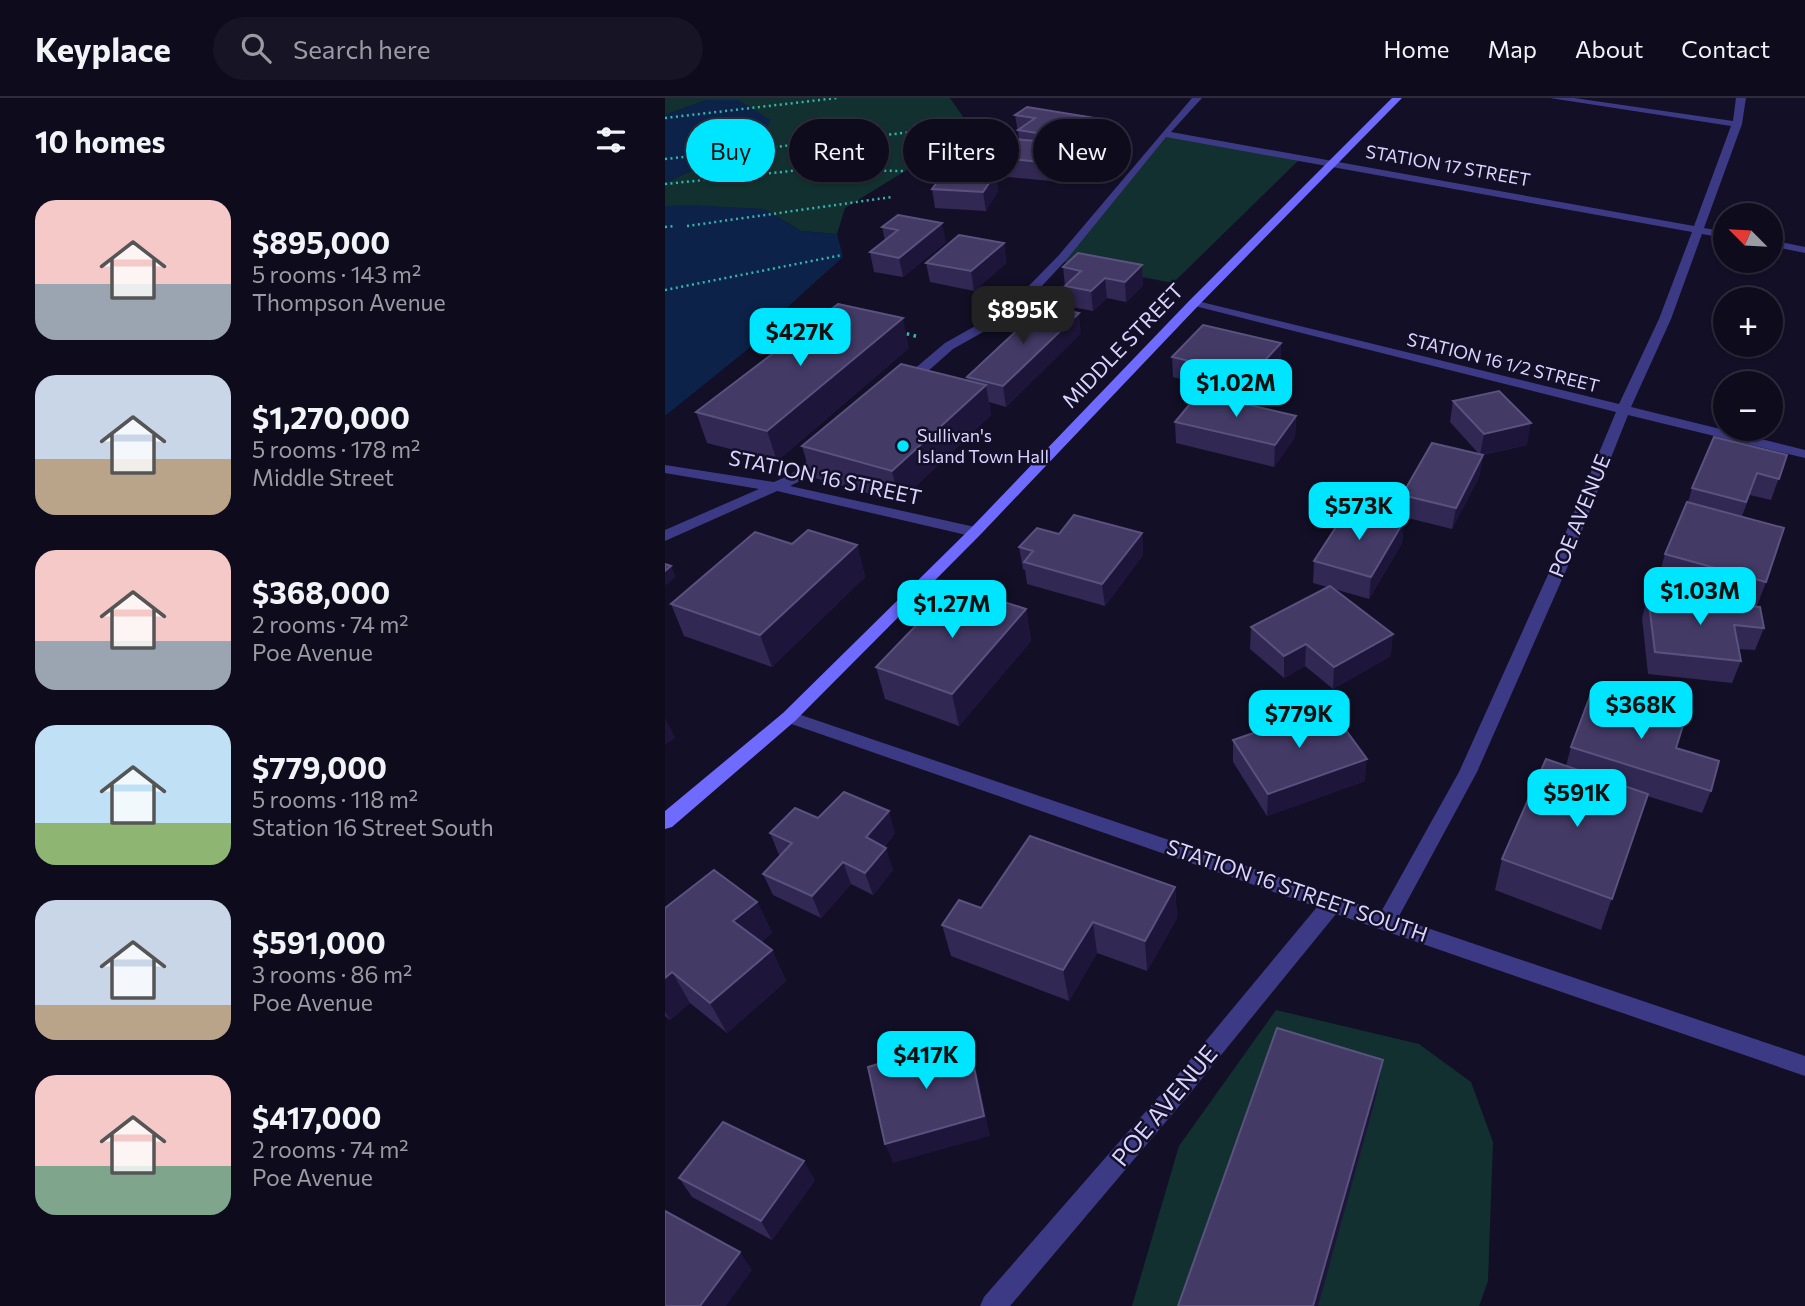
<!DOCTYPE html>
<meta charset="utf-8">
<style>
body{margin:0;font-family:Commissioner,sans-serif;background:#171425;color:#f1f3f6;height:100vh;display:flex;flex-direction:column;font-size:26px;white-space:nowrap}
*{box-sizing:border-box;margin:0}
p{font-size:23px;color:#9b9ba3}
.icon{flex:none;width:38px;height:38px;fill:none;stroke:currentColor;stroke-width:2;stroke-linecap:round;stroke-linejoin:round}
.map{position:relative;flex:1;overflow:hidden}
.details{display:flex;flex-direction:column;background:#0e0b1c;width:665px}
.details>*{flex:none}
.hud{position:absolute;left:21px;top:21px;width:665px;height:63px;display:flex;gap:14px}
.needle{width:46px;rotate:294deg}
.tools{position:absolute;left:1048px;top:105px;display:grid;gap:14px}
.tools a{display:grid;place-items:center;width:70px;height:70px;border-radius:50%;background:#0e0b1c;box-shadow:0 2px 5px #0004,0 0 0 2px #2e2b3b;font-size:35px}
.price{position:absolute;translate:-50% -60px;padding:0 16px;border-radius:14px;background:#00e5ff;color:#111;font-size:23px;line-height:46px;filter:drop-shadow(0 2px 4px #0008)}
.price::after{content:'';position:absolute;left:50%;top:42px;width:21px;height:16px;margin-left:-10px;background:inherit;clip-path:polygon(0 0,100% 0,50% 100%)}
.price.selected{background:#222;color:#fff}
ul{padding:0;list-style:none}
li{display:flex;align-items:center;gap:21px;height:175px;padding:0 35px}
li span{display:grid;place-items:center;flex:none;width:196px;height:140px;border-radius:21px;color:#555}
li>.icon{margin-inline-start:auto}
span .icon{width:84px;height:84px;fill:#fffc;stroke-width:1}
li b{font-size:30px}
h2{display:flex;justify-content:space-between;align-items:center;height:84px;padding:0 35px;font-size:30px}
.pill{padding:0 24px;border-radius:32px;background:#0e0b1c;box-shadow:0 2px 5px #0004,0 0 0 2px #2e2b3b;font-size:24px;line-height:63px}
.pill.selected{background:#00e5ff;color:#111}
header{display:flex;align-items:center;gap:42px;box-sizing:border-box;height:98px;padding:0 35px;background:#0e0b1c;border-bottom:2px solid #2e2b3b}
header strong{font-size:33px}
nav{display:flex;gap:38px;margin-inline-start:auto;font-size:24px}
.search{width:490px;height:63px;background:#171425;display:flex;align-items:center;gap:18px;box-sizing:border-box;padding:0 24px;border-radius:38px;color:#9b9ba3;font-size:26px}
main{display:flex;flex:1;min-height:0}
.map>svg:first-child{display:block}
.green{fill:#12302f}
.water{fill:#0c2248}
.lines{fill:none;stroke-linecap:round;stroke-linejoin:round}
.path-far1{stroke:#2fb8b0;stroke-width:2.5;stroke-dasharray:2 3.5;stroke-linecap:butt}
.path{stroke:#2fb8b0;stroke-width:3.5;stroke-dasharray:2.5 4.5;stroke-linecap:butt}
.street{fill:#3d3a85;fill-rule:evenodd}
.secondary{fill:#6f6bff;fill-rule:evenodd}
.wall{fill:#312854}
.shaded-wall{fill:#1d163a}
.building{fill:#433a66;stroke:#5a527e;stroke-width:2}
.poi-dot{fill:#00e5ff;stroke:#130f26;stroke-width:2.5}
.labels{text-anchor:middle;stroke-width:5;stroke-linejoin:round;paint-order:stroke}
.far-street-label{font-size:18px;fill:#d9d4ff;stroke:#130f26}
.far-poi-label{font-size:18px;fill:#d9d4ff;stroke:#130f26;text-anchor:start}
.street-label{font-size:21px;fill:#d9d4ff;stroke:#130f26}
.near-street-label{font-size:24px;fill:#d9d4ff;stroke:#130f26}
</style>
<header>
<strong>Keyplace</strong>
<div class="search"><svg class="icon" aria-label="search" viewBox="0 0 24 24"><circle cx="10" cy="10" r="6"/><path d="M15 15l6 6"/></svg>Search here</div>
<nav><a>Home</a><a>Map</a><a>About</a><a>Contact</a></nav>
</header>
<main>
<section class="details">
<h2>10 homes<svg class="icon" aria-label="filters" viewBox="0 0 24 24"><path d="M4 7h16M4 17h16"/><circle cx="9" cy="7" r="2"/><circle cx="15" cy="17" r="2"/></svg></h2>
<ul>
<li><span style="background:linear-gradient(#f6c9c9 60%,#9aa5b1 0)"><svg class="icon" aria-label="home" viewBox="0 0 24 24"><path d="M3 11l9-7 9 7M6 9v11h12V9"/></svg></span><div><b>$895,000</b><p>5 rooms · 143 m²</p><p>Thompson Avenue</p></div></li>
<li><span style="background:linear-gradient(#c9d6e8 60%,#b9a48a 0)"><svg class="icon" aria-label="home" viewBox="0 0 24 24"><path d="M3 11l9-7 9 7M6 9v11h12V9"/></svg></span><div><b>$1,270,000</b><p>5 rooms · 178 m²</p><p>Middle Street</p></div></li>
<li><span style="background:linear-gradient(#f6c9c9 65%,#9aa5b1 0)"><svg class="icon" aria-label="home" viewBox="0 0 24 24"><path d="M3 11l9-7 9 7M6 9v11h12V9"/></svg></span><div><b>$368,000</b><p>2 rooms · 74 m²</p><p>Poe Avenue</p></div></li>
<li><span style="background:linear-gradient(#bfe0f5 70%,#8fb573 0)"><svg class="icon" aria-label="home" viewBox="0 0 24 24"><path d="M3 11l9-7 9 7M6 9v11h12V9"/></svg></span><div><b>$779,000</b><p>5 rooms · 118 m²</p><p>Station 16 Street South</p></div></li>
<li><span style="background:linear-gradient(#c9d6e8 75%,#b9a48a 0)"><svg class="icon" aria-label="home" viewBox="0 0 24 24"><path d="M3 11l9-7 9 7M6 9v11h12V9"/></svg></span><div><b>$591,000</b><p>3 rooms · 86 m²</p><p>Poe Avenue</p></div></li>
<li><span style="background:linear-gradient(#f6c9c9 65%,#7fa58c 0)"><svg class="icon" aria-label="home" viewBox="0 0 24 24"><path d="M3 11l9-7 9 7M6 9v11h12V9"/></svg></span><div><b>$417,000</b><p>2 rooms · 74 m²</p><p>Poe Avenue</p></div></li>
</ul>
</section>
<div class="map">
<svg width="1140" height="1208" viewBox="0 0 1140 1208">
<rect width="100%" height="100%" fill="#130f26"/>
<g class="green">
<path d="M0,0h285l22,32 -127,78 -8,26 -36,-3 -37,-22 -99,-3v-23l98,-46 -56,-37 -42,15z"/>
<path d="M499,36l138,23 -129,126 -114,-22z"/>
<path d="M611,912l143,34 52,38 22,60 -5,139 -9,25h-347l47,-160z"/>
</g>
<g class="water">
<path d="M42,2h31l33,20 -8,17 -98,46v-68z"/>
<path d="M25,107l74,4 37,22 36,3 6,23 -50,45 -40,43 -88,71v-210z"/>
</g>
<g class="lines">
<g class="path-far1">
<path d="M0,20l172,-20"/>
<path d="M0,61l320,-35"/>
<path d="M0,86l136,-14 104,1"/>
<path d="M22,128l205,-29"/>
<path d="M0,129l9,-1"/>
<path d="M0,192l177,-35"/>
</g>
<path class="path" d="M235,234l19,5"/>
<g class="street">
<path d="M527,0h10l-31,34 523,94 37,-100 -181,-28h24l159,23 3,-23h10l-4,26 -38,104 21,4v6l-23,-4 -31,85 -40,88 174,43v8l-177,-43 -61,153 -90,204 -79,146 407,138v20l-469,-162 -145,178 -181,214h-30l4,-9 191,-219 142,-171 -534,-186 -3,-4 3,-4h12l586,199 78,-140 92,-204 65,-156 -429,-108 6,-4 426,104 40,-85 33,-87 -526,-95 -99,122 -40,43 -19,16 -55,31 -43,38h-10v-6l45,-38 55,-31 19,-16 40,-41z"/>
<path d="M1106,142l34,7v6l-34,-7z"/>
<path d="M160,350l7,4 -2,3 -30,26 -10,5 185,41 8,5 -8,5 -198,-46 -112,50v-11l94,-41 -94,-16v-8l109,17 16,-7z"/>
</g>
<path class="secondary" d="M727,0h10l-205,209 -217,228 -185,186 -123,106 -7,2v-18l118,-98 187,-184 219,-228z"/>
</g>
<g class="wall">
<path d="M362,9l69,29 -23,19 1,13 -12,14 -66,-6 2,15 -12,20 -51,-3 -3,-19 60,-16v-6l-19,-2 -3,-18 49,-8 -4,-24z"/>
<path d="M233,117l48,27 -43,35 -29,-5 -4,-20 15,-11 -3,-14z"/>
<path d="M339,145l2,20 -32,28 -44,-9 -4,-19z"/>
<path d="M477,167l1,20 -17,17 -19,-4 -14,13 -26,-5 -4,-39z"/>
<path d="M416,235l-75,74 -17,-5 2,13 -92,87 -88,-25 -9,-31 165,-66v-3z"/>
<path d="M616,245l-1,21 -24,27 -19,-5 -5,6 -59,-15 -1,-20z"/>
<path d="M244,250l-132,113 -70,-18 -11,-31z"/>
<path d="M788,303l74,44 -45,10h1l-4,22 -27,52 -52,-13 2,-21 77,-41 -29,-32z"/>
<path d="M631,318l-1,21 -21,30 -98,-24 -1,-21z"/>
<path d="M1122,357l-16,45 -21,-5 -8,21 24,66 -9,24 7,22 -9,22 -17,-1 3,12 -9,22 -84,-9 -6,-56 6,-22 65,6 -57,-16 9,-32 23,-52 4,-14z"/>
<path d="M739,423l-2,22 -33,56 -35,-10 57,67 -58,33 -28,-23 -21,12 -34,-29 1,-22 76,-40 -14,-4 1,-22z"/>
<path d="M477,435l1,22 -38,51 -78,-22 -2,-14 -2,-1 -4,-22 40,-13z"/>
<path d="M127,446l65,1 8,32 -93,90 -88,-31 -13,-32z"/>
<path d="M361,511l5,32 -72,85 -74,-27 -9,-32z"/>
<path d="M568,642l132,41 -98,35 -34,-54z"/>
<path d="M906,649l105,1 35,43 -9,22 -55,-17 -46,134 -106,-40 7,-31 64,-93z"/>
<path d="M153,720l77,15 -11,14 9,23 -20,25 -22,-11 -30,34 -48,-23 -10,-21 17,-19h-1l-9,-22z"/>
<path d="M510,789l2,31 -30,53 -50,-18 -28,48 -118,-45 -9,-31 39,-17z"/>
<path d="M92,804l15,31 -11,9 11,8 14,31 -59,52 -37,-30 -20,17 -5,-4v-108z"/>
<path d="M14,1080l136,2 -43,60 -80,-43z"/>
</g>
<g class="shaded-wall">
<path d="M430,20l1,18 -23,19 1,13 -12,14 -1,-18 9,-11 -1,-15z"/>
<path d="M331,75l2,18 -12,20 -3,-19z"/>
<path d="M277,125l4,19 -43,35 -4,-19z"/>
<path d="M339,145l2,20 -32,28 -3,-20z"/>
<path d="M477,167l1,20 -17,17 -1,-20z"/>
<path d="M440,180l2,20 -14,13 -2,-20z"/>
<path d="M414,215l2,20 -75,74 -3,-21z"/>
<path d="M238,220l6,30 -132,113 -10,-30z"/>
<path d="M616,245l-1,21 -24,27v-21z"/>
<path d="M572,268v20l-5,6v-21z"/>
<path d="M321,287l5,30 -92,87 -7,-31z"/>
<path d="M631,318l-1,21 -21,30 1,-22z"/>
<path d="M866,325l-4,22 -47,10 4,-21z"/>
<path d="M818,357l-4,22 -27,52 4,-21z"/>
<path d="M739,423l-2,22 -33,56 2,-22z"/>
<path d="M477,435l1,22 -38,51 -3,-22z"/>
<path d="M192,447l8,32 -93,90 -12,-32z"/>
<path d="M6,468l5,11 -11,9v-15z"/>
<path d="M361,511l5,32 -72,85 -7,-32z"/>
<path d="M728,536l-2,22 -58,33 1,-22z"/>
<path d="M641,546l-1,22 -21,12v-22z"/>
<path d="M0,619l10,21 -10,7z"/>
<path d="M702,661l-2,22 -98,35 1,-22z"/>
<path d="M224,713l6,22 -22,26 -7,-22z"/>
<path d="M221,750l7,22 -20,25 -8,-22z"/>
<path d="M178,764l8,22 -30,34 -9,-22z"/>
<path d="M510,789l2,31 -30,53 -2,-30z"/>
<path d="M92,804l15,31 -24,19 -15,-31z"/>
<path d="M428,824l4,31 -28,48 -6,-31z"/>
<path d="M107,852l14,31 -59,52 -17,-30z"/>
<path d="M7,874l18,31 -20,17 -5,-8v-34z"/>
<path d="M303,940l6,21 16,77 -97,27 -8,-19z"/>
<path d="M718,962l-7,37 -58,209h-5z"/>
<path d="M139,1063l11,19 -43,60 -11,-19z"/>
<path d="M75,1154l12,18 -26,36h-26z"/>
</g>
<g class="building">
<path d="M362,9l68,11 -26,20 -51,-8 17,-12 -20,-3z"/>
<path d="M316,38l67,6 -5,6 29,2 -11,14 -71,-7 8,-8 -28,-2z"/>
<path d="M281,72l50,3 -13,19 -51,-3z"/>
<path d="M233,117l44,8 -43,35 -29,-6 28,-22 -16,-3z"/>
<path d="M294,137l45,8 -33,28 -45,-8z"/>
<path d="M413,155l64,12 -17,17 -20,-4 -14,13 -26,-5 16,-15 -18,-4z"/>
<path d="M173,206l65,14 -136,113 -71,-19z"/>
<path d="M379,207l35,8 -76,73 -36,-9z"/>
<path d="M538,227l78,18 -25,27 -19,-4 -5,5 -60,-14z"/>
<path d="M236,266l85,21 -94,86 -90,-25z"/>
<path d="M834,293l32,32 -47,11 -31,-33z"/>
<path d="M534,295l97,23 -21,29 -100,-23z"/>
<path d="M1049,339l73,18 -8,24 -22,-6 -11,29 -54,-14z"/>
<path d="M767,345l51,12 -27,53 -54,-13z"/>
<path d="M1022,404l97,26 -18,54 -101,-28z"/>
<path d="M684,409l55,14 -33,56 -57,-16z"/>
<path d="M409,417l68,18 -40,51 -78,-22 9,-11 -14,-4 18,-19 22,6z"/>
<path d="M143,432l49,15 -97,90 -89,-31 84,-72 37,12z"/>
<path d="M0,466l6,2 -6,5z"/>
<path d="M289,488l72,23 -74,85 -76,-27z"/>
<path d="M665,488l63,48 -59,33 -28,-23 -22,12 -33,-29z"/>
<path d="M983,498l112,11 4,21 -30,-3 7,36 -86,-9z"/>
<path d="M927,593l93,28 -9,29 43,13 -8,30 -140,-44z"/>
<path d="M664,609l38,52 -99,35 -35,-54z"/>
<path d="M881,661l102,35 -36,105 -110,-40z"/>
<path d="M179,694l45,19 -23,26 20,11 -21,25 -22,-11 -31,34 -49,-22 29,-31 -22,-10 25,-25 23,10z"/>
<path d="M365,738l145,51 -30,54 -52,-19 -30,48 -121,-45 17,-25 22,8z"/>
<path d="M49,772l43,32 -24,19 39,29 -62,53 -38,-31 -7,6v-70z"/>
<path d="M612,930l106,32 -70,246h-135z"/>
<path d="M303,940l16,78 -99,28 -17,-77z"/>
<path d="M58,1024l81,39 -43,60 -82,-43z"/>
<path d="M0,1113l75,41 -40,54h-35z"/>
</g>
<circle class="poi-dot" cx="238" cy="348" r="7"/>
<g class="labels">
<g class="far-street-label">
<text transform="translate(783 68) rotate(10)" y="6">STATION 17 STREET</text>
<text transform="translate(838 265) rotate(14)" y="6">STATION 16 1/2 STREET</text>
</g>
<g class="far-poi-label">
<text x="252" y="344">Sullivan's<tspan x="252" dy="21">Island Town Hall</tspan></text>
</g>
<g class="street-label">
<text transform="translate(458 248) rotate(-46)" y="7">MIDDLE STREET</text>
<text transform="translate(160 380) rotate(12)" y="7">STATION 16 STREET</text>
<text transform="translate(915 418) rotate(-68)" y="7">POE AVENUE</text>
<text transform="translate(632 793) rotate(19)" y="7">STATION 16 STREET SOUTH</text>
</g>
<g class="near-street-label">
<text transform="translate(500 1008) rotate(-50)" y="8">POE AVENUE</text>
</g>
</g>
</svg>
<div class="tools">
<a><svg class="needle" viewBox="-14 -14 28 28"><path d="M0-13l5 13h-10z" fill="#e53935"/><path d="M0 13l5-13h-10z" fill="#9b9ba3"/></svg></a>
<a>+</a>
<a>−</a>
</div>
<b class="price selected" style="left:358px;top:248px">$895K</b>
<b class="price" style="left:135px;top:270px">$427K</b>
<b class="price" style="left:571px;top:321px">$1.02M</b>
<b class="price" style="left:694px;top:444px">$573K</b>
<b class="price" style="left:1035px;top:529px">$1.03M</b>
<b class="price" style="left:287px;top:542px">$1.27M</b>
<b class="price" style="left:976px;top:643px">$368K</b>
<b class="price" style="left:634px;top:652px">$779K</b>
<b class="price" style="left:912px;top:731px">$591K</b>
<b class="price" style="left:261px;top:993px">$417K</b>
<div class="hud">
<a class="pill selected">Buy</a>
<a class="pill">Rent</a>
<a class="pill">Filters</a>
<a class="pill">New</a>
</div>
</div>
</main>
